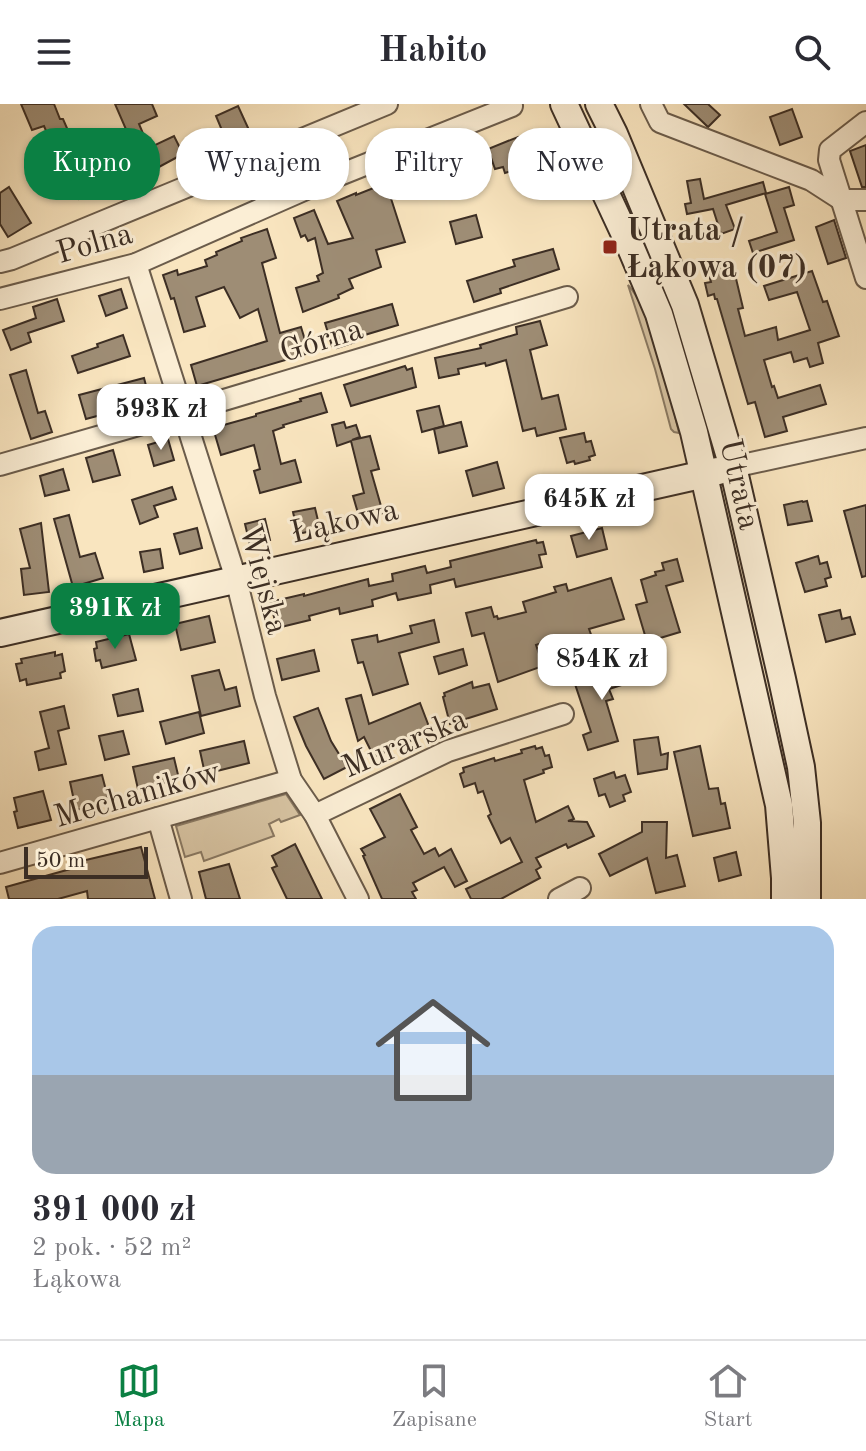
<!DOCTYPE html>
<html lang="pl">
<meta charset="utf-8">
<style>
body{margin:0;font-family:"Old Standard TT",serif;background:#f2f2f3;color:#2b2b33;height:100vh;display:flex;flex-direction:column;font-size:30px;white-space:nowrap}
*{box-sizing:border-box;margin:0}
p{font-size:26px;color:#7c7c81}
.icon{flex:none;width:44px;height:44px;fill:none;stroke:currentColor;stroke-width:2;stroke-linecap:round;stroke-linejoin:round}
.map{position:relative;height:795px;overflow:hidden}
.details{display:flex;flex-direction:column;background:#fff;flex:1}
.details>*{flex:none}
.hud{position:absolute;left:24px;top:24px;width:818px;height:72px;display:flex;gap:16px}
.scale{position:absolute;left:24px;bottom:20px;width:124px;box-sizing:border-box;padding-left:8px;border:4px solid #3c2e24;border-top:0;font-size:22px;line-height:28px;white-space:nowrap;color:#3c2e24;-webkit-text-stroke:6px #fbeed5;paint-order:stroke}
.price{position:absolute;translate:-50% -68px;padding:0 18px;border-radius:16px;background:#fff;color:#222;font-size:26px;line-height:52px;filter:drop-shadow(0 2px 4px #0008)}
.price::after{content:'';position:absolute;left:50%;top:48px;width:24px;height:18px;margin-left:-12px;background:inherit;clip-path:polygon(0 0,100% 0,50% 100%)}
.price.active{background:#0b8043;color:#fff}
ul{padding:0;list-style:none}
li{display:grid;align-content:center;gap:16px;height:424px;padding:0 32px}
li span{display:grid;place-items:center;height:248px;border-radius:24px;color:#555}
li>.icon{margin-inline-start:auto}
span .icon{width:144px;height:144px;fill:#fffc;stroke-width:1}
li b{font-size:34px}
.chip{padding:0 28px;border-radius:32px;background:#fff;box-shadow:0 2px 6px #0004;font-size:28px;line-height:72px}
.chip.active{background:#0b8043;color:#fff}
header{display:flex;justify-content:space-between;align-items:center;height:104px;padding:0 32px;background:#fff;font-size:36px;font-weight:800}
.dock{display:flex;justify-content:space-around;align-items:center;height:112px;border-top:2px solid #e1e1e2;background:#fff;font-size:22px;color:#7c7c81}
.dock a{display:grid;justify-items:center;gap:4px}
.dock .active{color:#0b8043}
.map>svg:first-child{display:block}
.green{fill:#d9c6a5;stroke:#8a7a64;stroke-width:2}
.building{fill:#9e8d75;stroke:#3c2e24;stroke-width:2}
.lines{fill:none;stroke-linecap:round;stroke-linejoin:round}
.street-casing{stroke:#6b5c4b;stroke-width:24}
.secondary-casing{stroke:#3c2e24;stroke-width:30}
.street{stroke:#fbeed5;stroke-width:20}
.secondary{stroke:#fbeed5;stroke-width:26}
.poi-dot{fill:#8f2418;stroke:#fbeed5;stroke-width:3}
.labels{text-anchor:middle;stroke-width:6;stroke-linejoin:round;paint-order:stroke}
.poi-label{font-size:32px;font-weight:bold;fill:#3c2e24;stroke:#fbeed5;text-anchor:start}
.street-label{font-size:32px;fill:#3c2e24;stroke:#fbeed5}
</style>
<header><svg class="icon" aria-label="menu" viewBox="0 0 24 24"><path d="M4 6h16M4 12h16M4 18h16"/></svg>Habito<svg class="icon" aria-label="search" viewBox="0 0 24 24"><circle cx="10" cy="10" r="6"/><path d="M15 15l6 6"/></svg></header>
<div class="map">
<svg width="866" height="795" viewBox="0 0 866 795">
<rect width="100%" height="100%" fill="#f9e5bf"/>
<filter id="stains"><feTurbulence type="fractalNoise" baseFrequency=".0025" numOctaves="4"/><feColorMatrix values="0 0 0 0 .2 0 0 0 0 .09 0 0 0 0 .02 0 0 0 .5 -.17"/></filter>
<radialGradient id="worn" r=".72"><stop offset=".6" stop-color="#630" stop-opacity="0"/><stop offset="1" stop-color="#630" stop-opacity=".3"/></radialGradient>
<g class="green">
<path d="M628,181c23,23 43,113 51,148l-5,-1 -3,-3 -16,-60z"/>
<path d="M286,690l14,21 -19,7 -2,-3 -10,5 5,12 -70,25 -3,-9 -16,5 -9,-31z"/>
</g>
<g class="building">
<path d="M21,0h33l6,15h3l17,39 19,-10 7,14 29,-12 -20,-46h37l5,12 -18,8 10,24 25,-12 9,18 -26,14 1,2 -23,9 -3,-8 -53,28 -15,-26 -20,-47 -12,4z"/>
<path d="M684,0h24l12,11 -12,12z"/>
<path d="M238,2l11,24 -23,10 -10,-24z"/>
<path d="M792,5l10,28 -22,8 -10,-28z"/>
<path d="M518,33l9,29 -22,7 -2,-6 -8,2 -7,-20z"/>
<path d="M866,41v42h-4l-12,-36z"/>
<path d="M449,53l7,20 -22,7 -7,-20z"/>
<path d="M547,61l6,19 -26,8 -6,-19z"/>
<path d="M700,75l4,20 59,-17 3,11 -40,12 9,24 -14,5 -8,-25 -26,5 -2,-10 6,-1 -4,-22z"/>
<path d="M386,79l19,59 -29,8 5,17 -32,12 4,9 -15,7 1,3 -36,14 -7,-24 23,-7 -2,-5 6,-3 -8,-35 -7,3 -3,-6 -4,2 -7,-19 20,-8 14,34 25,-6 -16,-37 19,-8v2z"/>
<path d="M9,83l22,36 -23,14 -8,-13v-31z"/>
<path d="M789,83l5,18 -10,3 10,32 -41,13 -4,-12 28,-9 -12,-38z"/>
<path d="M476,111l6,22 -26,7 -6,-22z"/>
<path d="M834,116l12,38 -18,6 -12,-37z"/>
<path d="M267,125l9,29 -14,5 18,70 21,-6 8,26 -112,33 -6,-21 76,-24 -9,-32 -18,9 -16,-31 -28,10 9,29 -21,6 -10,-34 -3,1 -8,-24 14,-5 1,5 29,-9 -2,-6 12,-5 -1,-3 26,-11 -1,-3z"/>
<path d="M553,145l6,20 -59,20 1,4 -27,9 -7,-21 48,-15 -2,-6z"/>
<path d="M725,160l1,4 7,-2 10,42 -5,1 7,27 31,-9 2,13 32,-10 -13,-38 -28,8 -5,-14 48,-15 11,31 4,-1 12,35 -21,7 5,20 -13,4 -3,-9 -13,4 -3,-10 -27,8 8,27 2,-1 4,12 42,-13 6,19 -43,13 4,14 -22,6 -10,-35 -7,2 -31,-105h-2l-1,-5 -6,2 -3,-13 6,-1 -4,-14z"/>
<path d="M121,185l6,19 -21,8 -7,-20z"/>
<path d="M57,195l7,22 -36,12 3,9 -20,8 -8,-20 33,-12 -3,-11z"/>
<path d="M392,200l6,21 -40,12 -4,2 1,3 -18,6 -1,-3 -4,1 -7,-23z"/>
<path d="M540,217l7,24 -17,5 12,49 16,-4 8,34 -29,7 -2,-8 -12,3 -17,-71 -20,6 -1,-3 -27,6 1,5 -20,4 -4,-20 46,-10 -1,-3 37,-11 -1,-7z"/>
<path d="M123,231l7,21 -52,17 -6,-17 26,-9 -1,-3z"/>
<path d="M405,262l2,4 5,-2 4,19 -65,19 -7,-21z"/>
<path d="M26,266l12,43 7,-2 7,21 -21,7 -21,-64z"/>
<path d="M144,274l6,23 -43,10 1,2 -22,6 -7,-24z"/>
<path d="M321,289l6,19 -44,13 1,2 -11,4 8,33 14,-4 6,22 -41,11 -6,-22 6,-2 -6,-24 -33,10 -8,-27 43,-12v-2l45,-13 -1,-2z"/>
<path d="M439,302l5,20 -22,6 -5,-21z"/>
<path d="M344,318l2,6 10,-3 4,12 -8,3 18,-4 9,33 -8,2 12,42 -23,7 -7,-24 11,-3 -13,-52 -14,5 -5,-21z"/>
<path d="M461,318l6,24 -28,7 -5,-24z"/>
<path d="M584,329l2,9 5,-1 4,14 -6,2 1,3 -15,4 -1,-3 -7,2 -7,-25z"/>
<path d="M168,335l6,21 -20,6 -6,-21z"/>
<path d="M113,346l7,25 -27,7 -7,-24z"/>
<path d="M497,358l7,26 -31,8 -7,-25z"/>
<path d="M63,365l6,21 -24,6 -5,-20z"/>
<path d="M172,383l4,12 -22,7 4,11 -18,7 -8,-24z"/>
<path d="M802,397l1,1 4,-1 5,20 -24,4 -4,-20z"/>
<path d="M866,401v71l-4,1 -18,-66z"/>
<path d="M315,404l5,21 -22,5 -5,-22z"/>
<path d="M69,411l11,42 15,-4 8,25 -30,9 -19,-68z"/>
<path d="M265,415l5,21 -20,5 -5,-21z"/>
<path d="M41,419l8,69 -25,3 -3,-26 9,-1 -10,-39z"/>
<path d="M197,424l5,20 -22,6 -6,-20z"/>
<path d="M602,424l5,21 -30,8 -6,-21z"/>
<path d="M536,436l1,3 6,-1 3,12 -7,1 3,12 -86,20 -2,-8 -24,6 1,8 -33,7 -2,-7 -24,7 1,6 -33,8 -1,-6 -30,8 1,4 -33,8 -7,-26 34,-8v2l64,-17 1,7 24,-5 -1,-7 33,-8 2,7 24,-6 -1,-6z"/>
<path d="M160,445l3,19 -19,4 -4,-20z"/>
<path d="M818,452l2,8 7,-2 4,15 -6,2 2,7 -22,6 -9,-29z"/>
<path d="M677,455l6,22 -17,5 14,46 -33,10 -11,-37 11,-3 -6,-22 15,-5 -1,-3 9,-2 -2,-7z"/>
<path d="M611,474l13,41 -35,10 4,11 -14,5 3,7 -14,5 -6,-20 -26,8 7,21 -45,16 -14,-49 -12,3 -6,-23 25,-6 3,10 3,-1 1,3 28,-7 -3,-10 33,-10 -2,-5 12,-3 2,7z"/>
<path d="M840,506l2,9 8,-2 5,17 -29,8 -7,-27z"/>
<path d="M209,512l6,26 -34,8 -6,-26z"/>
<path d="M434,516l5,22 -40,11 9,31 -35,11 -10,-33 -5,1 -6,-23 25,-5 1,7 34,-9 -2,-7z"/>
<path d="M129,530l7,26 -34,8 -2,-8 -4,1 -2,-12 3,-1 -1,-6z"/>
<path d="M463,545l4,16 -28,9 -5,-17z"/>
<path d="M314,546l5,21 -37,9 -5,-21z"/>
<path d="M55,548v4l7,-2 3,17 -5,2 1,5 -34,7 -1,-6 -6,2 -4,-17 6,-1 -1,-4z"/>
<path d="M630,557l7,19 -28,9 4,10 -7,2 12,40 -30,9 -5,-15 8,-3 -17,-51z"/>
<path d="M219,566l6,20 11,-3 4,19 -39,10 -9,-40z"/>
<path d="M472,578l1,6 16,-4 8,25 -47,15 -7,-27 2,-1 -1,-3z"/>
<path d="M138,585l5,22 -25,5 -5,-21z"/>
<path d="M361,591l8,29 51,-21 11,29 -57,25 -10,-20 -6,4 -12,-42z"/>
<path d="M64,602l5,22 -11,3 8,33 -27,6 -4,-18 14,-4 -9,-36z"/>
<path d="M318,604l13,33 16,26 -23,12 -18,-33 -12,-29z"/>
<path d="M199,608l5,21 -38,11 -6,-22z"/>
<path d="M123,627l6,23 -24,6 -6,-24z"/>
<path d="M658,633l3,18 7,-2 -1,16 -29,5 -4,-34z"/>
<path d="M244,637l5,22 -44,11 -5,-23z"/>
<path d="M535,642l1,3 6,-2 3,9 4,-1 3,12 -9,3 1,3 -20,7 12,42 32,-16 6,13 -6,2 19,1 7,14 -26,12 -2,-4 -30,14 5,9 -5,3 4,8 -39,21h-30l-5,-10 56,-27 -12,-24 -9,5 -13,-27 3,-2 -8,-23 -5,2 -3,-10 -11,4 -4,-13 4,-2 -1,-4 31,-10 1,3 27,-8 -1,-3z"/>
<path d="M700,642l9,43 9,-1 3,16 4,-1 5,25 -37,8 -19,-84z"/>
<path d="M174,654l5,21 -41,10 -5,-22z"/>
<path d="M614,668l2,6 9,-3 6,17 -8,3 2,6 -15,6 -5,-13 -6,2 -5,-17z"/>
<path d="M102,671l7,27 -33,8 -6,-28z"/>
<path d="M43,687l8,29 -33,8 -4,-16 3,-1 -3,-13z"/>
<path d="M400,690l17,33 -6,3 13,24 11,-6 4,8 12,-7 16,32 -12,6 -11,-20 -31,16 4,7 -5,2 4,7h-34l-19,-43 2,-1 -4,-6 24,-12 -15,-28z"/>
<path d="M642,718h25l-1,36 11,-3 8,31 -29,7 -9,-35 -37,18 -11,-22 43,-22z"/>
<path d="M295,740l27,55h-35l-15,-31 5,-2 -5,-10z"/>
<path d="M141,743l14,52h-67l-1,-8 -29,8h-49l-3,-12 68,-19 -1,-5z"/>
<path d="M736,748l5,23 -22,6 -5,-23z"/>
<path d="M229,760l11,35h-34l-7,-27z"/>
</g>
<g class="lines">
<defs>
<g id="street">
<path d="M651,0l9,18 151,58 31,20h24"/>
<path d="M866,18l-36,28 -1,10 37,118"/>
<path d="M0,158l12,-3 375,-155"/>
<path d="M136,160l100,315 29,117 26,84 24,35 43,84"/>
<path d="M0,195l136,-35 186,-82 190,-76"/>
<path d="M0,361l184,-53 383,-115"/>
<path d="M733,363l133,-29"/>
<path d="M315,711l133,-64 115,-37"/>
<path d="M158,714l23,81"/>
<path d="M0,759l291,-83"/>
<path d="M559,795l21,-11"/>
</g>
<g id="secondary">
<path d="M564,0l64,137 31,73 35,118 85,373 6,73v21"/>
<path d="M599,0l15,30 71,171 48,162 49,212 19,88 6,56v76"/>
<path d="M0,529l718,-162"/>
</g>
</defs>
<use href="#street" class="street-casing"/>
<use href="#secondary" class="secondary-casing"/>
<use href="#street" class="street"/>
<use href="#secondary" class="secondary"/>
</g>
<rect class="poi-dot" x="602" y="135" width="16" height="16" rx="4"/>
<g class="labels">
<g class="poi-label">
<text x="626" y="136">Utrata /<tspan x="626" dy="37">Łąkowa (07)</tspan></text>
</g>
<g class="street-label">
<text transform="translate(94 138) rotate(-16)" y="11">Polna</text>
<text transform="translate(321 235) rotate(-17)" y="11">Górna</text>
<text transform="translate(741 380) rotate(77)" y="11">Utrata</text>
<text transform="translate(344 416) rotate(-13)" y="11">Łąkowa</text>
<text transform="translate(265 475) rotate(75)" y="11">Wiejska</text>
<text transform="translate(404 638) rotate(-23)" y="11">Murarska</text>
<text transform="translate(137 689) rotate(-16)" y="11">Mechaników</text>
</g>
</g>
<rect width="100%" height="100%" filter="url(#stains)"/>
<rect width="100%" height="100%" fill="url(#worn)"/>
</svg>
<div class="scale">50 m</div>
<b class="price" style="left:161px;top:348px">593K zł</b>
<b class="price" style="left:589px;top:438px">645K zł</b>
<b class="price active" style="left:115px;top:547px">391K zł</b>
<b class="price" style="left:602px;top:598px">854K zł</b>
<div class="hud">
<a class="chip active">Kupno</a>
<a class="chip">Wynajem</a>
<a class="chip">Filtry</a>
<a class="chip">Nowe</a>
</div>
</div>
<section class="details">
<ul>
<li><span style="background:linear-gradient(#a9c7e8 60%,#9aa5b1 0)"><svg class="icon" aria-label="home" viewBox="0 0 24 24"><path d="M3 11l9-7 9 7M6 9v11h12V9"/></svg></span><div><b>391 000 zł</b><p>2 pok. · 52 m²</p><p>Łąkowa</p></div></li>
</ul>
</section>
<nav class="dock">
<a class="active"><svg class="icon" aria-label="map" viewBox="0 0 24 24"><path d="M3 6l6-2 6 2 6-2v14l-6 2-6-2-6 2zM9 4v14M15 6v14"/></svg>Mapa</a>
<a><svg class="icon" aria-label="saved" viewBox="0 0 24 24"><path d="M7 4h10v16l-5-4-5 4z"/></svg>Zapisane</a>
<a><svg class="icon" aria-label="home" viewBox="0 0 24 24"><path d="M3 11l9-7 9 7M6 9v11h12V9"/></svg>Start</a>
</nav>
